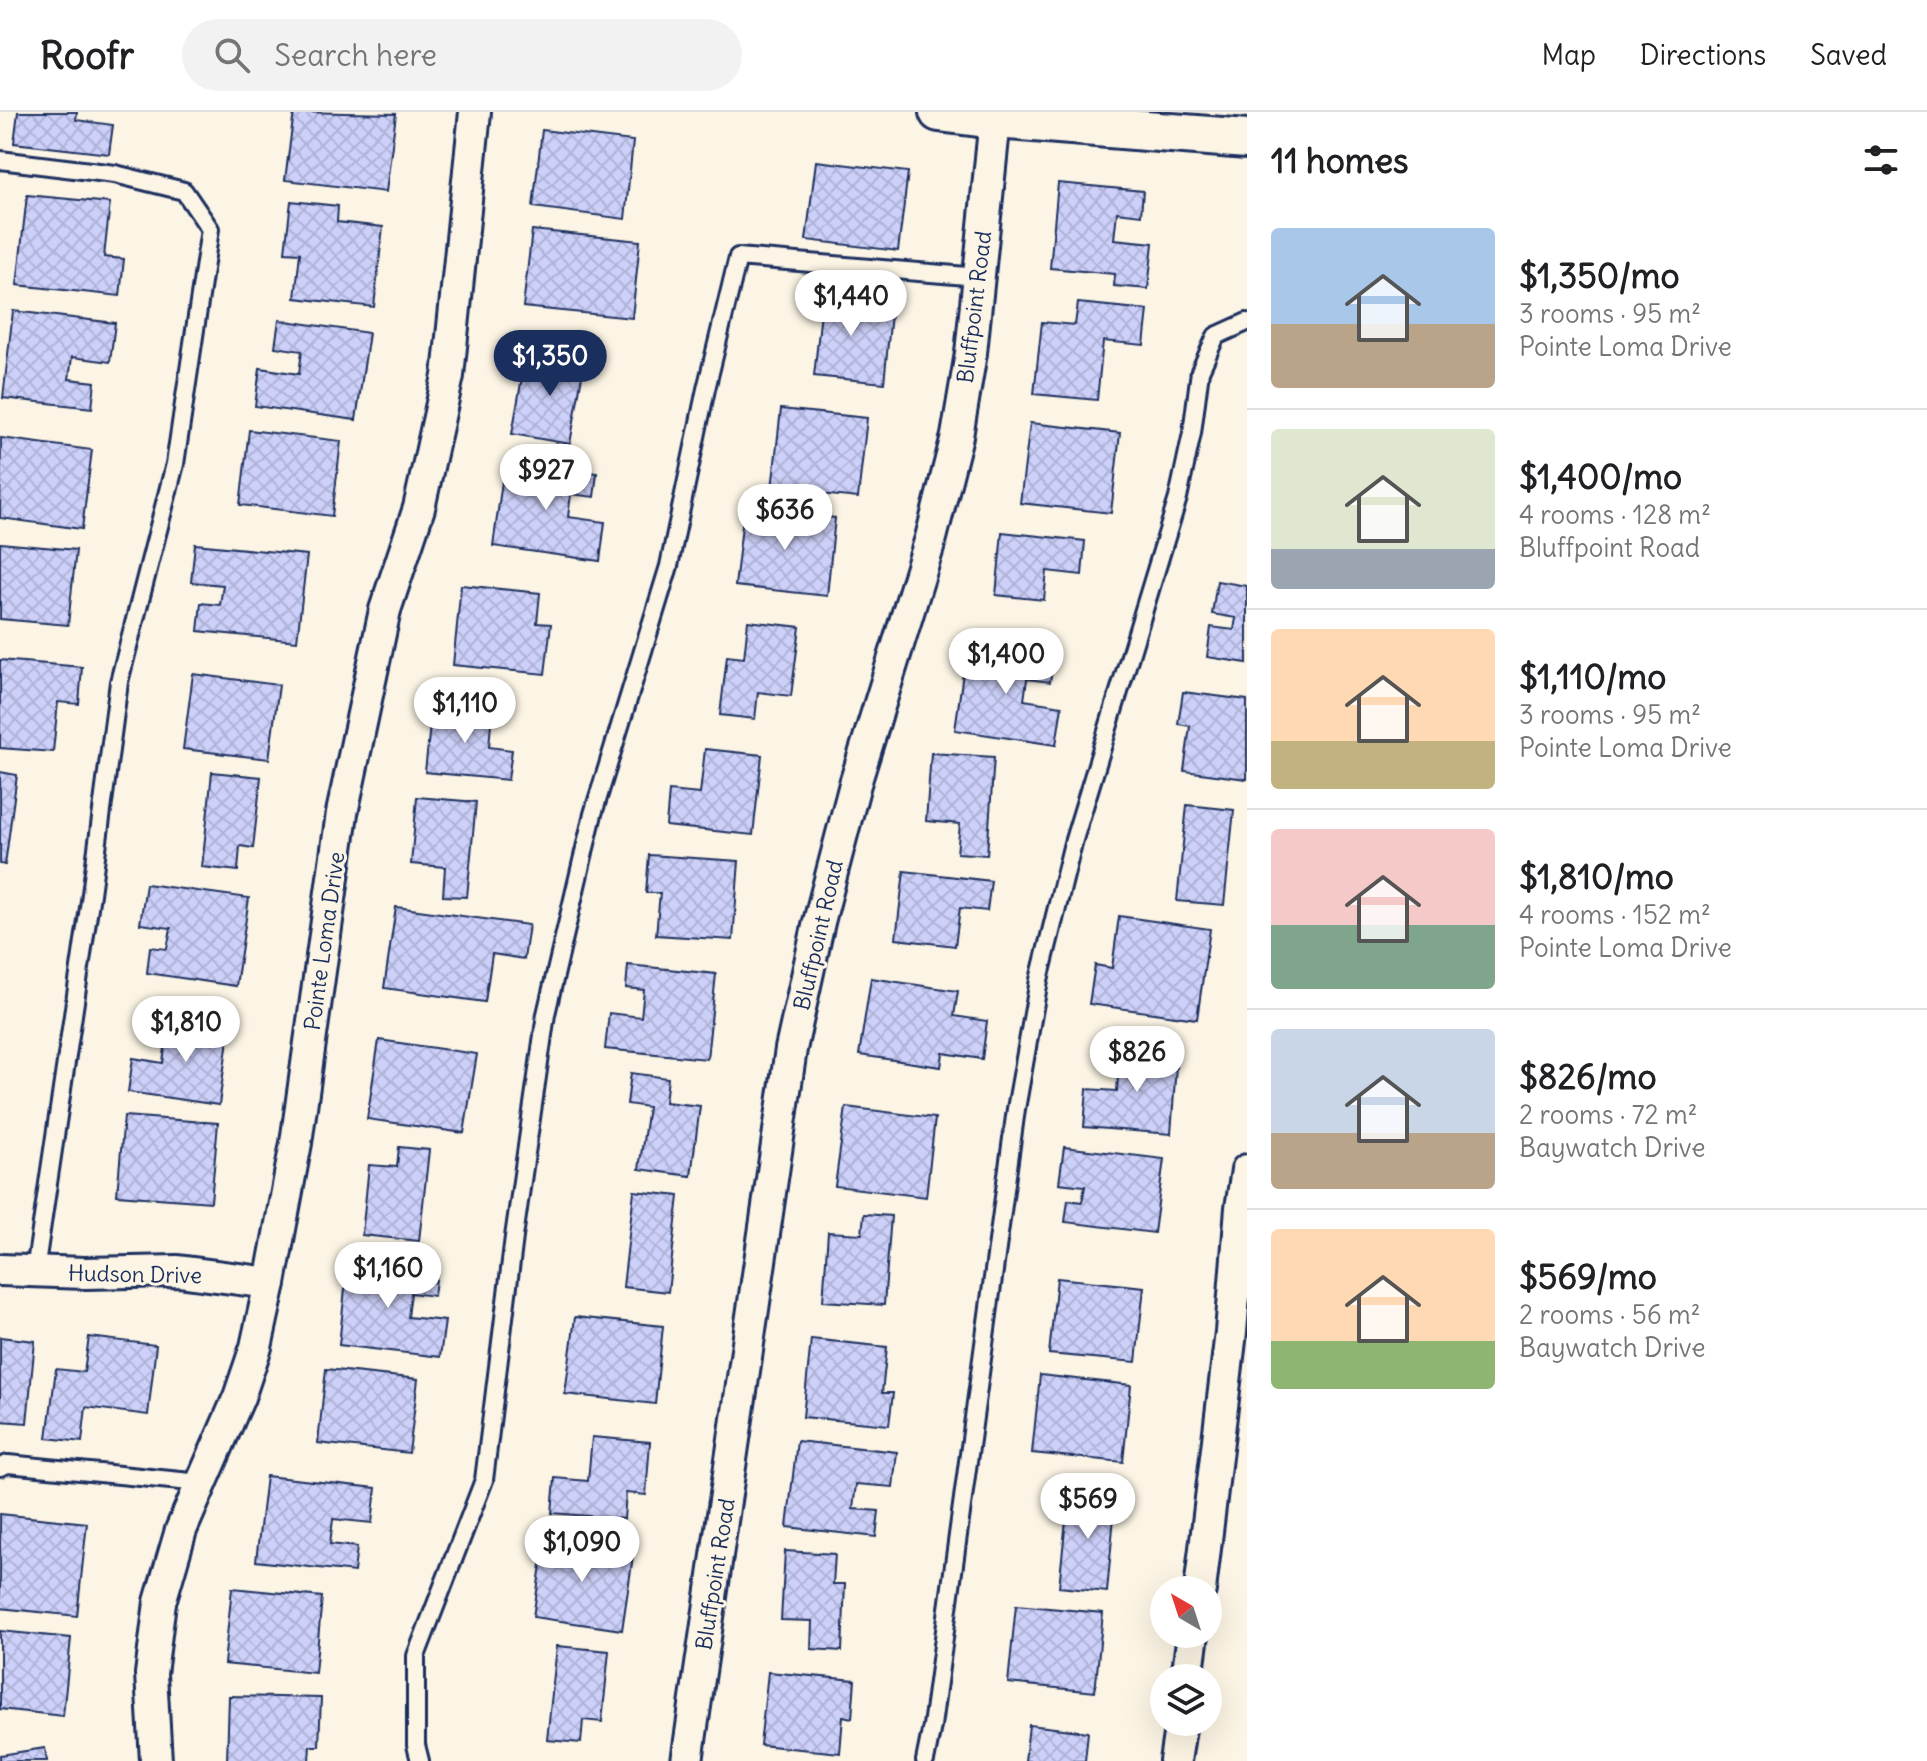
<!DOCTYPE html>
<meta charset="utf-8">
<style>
body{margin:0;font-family:Delius,sans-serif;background:#f2f2f2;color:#202124;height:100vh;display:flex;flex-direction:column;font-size:30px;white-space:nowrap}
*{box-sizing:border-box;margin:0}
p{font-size:26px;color:#757577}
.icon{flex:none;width:44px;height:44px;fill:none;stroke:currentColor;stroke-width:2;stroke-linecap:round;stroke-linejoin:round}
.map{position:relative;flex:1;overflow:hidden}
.panel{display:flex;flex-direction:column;background:#fff;width:680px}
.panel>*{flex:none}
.needle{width:52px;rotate:321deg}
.controls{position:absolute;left:1150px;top:1464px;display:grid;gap:16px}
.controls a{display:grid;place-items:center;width:72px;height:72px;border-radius:50%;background:#fff;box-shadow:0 8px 32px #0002;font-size:40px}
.price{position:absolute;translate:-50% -68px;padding:0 18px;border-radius:28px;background:#fff;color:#222;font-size:26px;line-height:52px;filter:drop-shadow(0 2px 4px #0008)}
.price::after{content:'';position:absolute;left:50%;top:48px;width:24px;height:18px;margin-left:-12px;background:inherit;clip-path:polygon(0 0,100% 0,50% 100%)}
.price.selected{background:#1b2f5e;color:#fff}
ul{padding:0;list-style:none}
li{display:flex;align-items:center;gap:24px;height:200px;padding:0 24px}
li+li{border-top:2px solid #e0e0e0}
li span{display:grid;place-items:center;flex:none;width:224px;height:160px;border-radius:8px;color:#555}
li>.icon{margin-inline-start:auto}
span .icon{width:96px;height:96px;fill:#fffc;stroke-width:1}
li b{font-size:34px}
h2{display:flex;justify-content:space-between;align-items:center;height:96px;padding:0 24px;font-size:34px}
header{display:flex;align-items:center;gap:48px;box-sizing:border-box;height:112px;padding:0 40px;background:#fff;border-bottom:2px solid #e0e0e0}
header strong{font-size:38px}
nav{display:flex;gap:44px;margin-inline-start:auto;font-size:28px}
.search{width:560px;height:72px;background:#f2f2f2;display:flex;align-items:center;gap:20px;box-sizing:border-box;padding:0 28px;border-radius:44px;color:#757577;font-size:30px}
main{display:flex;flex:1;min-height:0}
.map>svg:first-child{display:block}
.building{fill:url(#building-cross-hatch);stroke:#1b2f5e;stroke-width:2}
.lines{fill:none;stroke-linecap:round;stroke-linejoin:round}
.service-casing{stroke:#1b2f5e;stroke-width:22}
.minor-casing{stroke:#1b2f5e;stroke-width:36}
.tertiary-casing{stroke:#1b2f5e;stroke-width:44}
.service{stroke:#fcf5e5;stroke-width:16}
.minor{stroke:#fcf5e5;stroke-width:30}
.tertiary{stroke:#fcf5e5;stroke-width:38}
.labels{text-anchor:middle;stroke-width:6;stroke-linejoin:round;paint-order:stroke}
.street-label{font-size:22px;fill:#1b2f5e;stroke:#fcf5e5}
</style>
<header>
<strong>Roofr</strong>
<div class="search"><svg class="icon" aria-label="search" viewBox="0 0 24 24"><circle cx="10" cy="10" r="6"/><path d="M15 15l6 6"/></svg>Search here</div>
<nav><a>Map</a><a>Directions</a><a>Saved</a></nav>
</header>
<main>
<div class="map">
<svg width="1247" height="1649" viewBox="0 0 1247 1649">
<defs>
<pattern id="building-cross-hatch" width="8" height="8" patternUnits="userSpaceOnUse" patternTransform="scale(2)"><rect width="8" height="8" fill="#cdd0f8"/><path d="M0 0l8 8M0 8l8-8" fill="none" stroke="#afb3d7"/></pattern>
</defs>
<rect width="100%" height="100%" fill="#fcf5e5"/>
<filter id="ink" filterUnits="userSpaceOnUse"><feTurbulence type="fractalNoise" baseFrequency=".0125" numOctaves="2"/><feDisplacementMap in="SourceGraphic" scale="16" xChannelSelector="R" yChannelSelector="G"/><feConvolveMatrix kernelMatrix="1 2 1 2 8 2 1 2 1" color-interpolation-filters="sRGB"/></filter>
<g filter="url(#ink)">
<g class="building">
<path d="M18,0h59l-1,8 37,5 -4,29 -95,-11z"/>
<path d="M294,0l102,2 -10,78 -101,-12z"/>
<path d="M542,18l91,11 -8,78 -92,-12z"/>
<path d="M816,49l92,11 -10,79 -92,-11z"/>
<path d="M1058,71l85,8 -2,24 -24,-3 -3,27 39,4 -5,46 -34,-3 1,-12 -65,-6z"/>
<path d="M27,83l83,8 -6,54 20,2 -4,37 -103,-11z"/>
<path d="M291,89l47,5 -1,16 46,5 -9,80 -79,-9 5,-45 -15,-1z"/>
<path d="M532,118l108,11 -8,77 -109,-11z"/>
<path d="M824,172l38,4 -3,23 32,3 -7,69 -70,-7z"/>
<path d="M1078,191l70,7 -4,35 -41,-4 -6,59 -63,-6 8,-72 33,3z"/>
<path d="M13,199l102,12 -5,39 -38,-5 -3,22 26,3 -3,26 -89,-10z"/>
<path d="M279,208l90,13 -13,87 -101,-14 5,-38 39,6 3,-23 -27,-4z"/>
<path d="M553,236l33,5 -16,91 -58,-10 12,-68 25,5z"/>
<path d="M781,297l86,9 -9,80 -86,-9z"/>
<path d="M1030,311l90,10 -9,80 -91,-10z"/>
<path d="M249,318l92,11 -9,75 -92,-11z"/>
<path d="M1,326l91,12 -10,79 -82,-11z"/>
<path d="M505,348l92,13 -3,24 -23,-3 -3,23 37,5 -5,39 -107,-15z"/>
<path d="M744,396l91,10 -8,78 -92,-10z"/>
<path d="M1002,420l83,9 -3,34 -35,-4 -3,29 -48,-5z"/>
<path d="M0,431l76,7 -8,75 -68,-6z"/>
<path d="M195,432l112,11 -10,86 -99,-10 3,-28 19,2 3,-20 -32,-3z"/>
<path d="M1217,469l30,5v77l-40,-6 4,-30 23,3 2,-12 -24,-4z"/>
<path d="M461,473l79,8 -3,30 14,1 -6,50 -92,-9z"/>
<path d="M748,509l52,6 -9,69 -33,-4 -3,27 -35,-4 7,-59 17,2z"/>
<path d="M967,532l87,13 -4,25 -23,-3 -3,21 38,6 -6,39 -101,-15z"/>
<path d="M0,548l82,7 -3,37 -21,-2 -5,50 -53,-4z"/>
<path d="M193,562l86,11 -10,74 -86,-10z"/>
<path d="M1183,580l64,8v79l-63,-8 6,-45 -12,-2z"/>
<path d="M432,594l60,6 -3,35 23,3 -4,30 -83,-8z"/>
<path d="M705,637l57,6 -9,80 -87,-9 3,-35 31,3z"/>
<path d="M931,641l63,4 -7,98 -30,-2 3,-29 -34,-3z"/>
<path d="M0,660l17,3 -12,90 -5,-1z"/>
<path d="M212,660l49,5 -8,71 -13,-2 -2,25 -36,-4z"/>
<path d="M417,685l59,5 -9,95 -24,-1 2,-29 -34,-3z"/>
<path d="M1187,693l47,5 -10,95 -47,-4z"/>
<path d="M649,743l90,6 -6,79 -77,-5 4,-42h-14z"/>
<path d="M904,759l87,10 -4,30 -27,-3 -5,38 -59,-7z"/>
<path d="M146,772l103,14 -13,88 -89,-13 3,-26 17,2 4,-21 -31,-4z"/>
<path d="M396,795l133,18 -5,34 -32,-5 -7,48 -101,-14z"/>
<path d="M1119,804l91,13 -13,90 -108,-15 6,-39 17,3z"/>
<path d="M628,853l88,9 -9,85 -102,-10 4,-36 32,4 3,-27 -18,-2z"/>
<path d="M871,866l87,13 -4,25 33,5 -5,38 -39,-6 -2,14 -82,-12z"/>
<path d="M169,905l61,8 -11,80 -91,-13 5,-34 30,5z"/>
<path d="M379,928l98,14 -13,79 -97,-14z"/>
<path d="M1120,936l57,4 -6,82 -87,-7 3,-38 30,2z"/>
<path d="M631,961l37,5 -3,24 35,4 -9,70 -52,-7 9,-62 -21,-3z"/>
<path d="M846,995l89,11 -9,79 -91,-11z"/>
<path d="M124,1004l94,7 -7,79 -94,-7z"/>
<path d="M399,1035l30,3 -10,91 -57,-6 7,-70 28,2z"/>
<path d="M1064,1035l100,12 -10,74 -89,-11 3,-22 14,2 3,-16 -26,-3z"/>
<path d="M634,1079l45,5 -11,96 -45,-5z"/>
<path d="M864,1102l27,2 -7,89 -61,-4 5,-69 34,2z"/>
<path d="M348,1149l89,10 -3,25 -23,-3 -3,24 37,4 -5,36 -101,-12z"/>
<path d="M1057,1166l87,9 -8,75 -87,-8z"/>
<path d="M575,1205l88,9 -8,78 -90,-10z"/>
<path d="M0,1225l35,4 -8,82 -27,-2z"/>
<path d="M89,1225l67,8 -8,70 -62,-8 -4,35 -35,-4 9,-69 28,3z"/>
<path d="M811,1227l76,8 -5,46h11l-4,32 -86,-8z"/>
<path d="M326,1257l92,10 -9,74 -91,-10z"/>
<path d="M1040,1263l91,10 -8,77 -91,-9z"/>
<path d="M592,1325l58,5 -4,53 -20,-2 -2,26 -72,-6 3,-35 33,3z"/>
<path d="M797,1329l100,11 -4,35 -37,-3 -3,25 26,2 -3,26 -89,-10z"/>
<path d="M266,1364l110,12 -4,35 -39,-4 -3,25 27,3 -3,25 -98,-11z"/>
<path d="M1069,1379l47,4 -9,97 -48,-5z"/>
<path d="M0,1402l87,9 -10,93 -77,-8z"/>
<path d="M546,1421l32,5 -1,10 56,8 -11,74 -89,-13z"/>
<path d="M785,1439l50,3 -2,30h12l-3,67 -31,-2 1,-28 -31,-1z"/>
<path d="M232,1476l90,9 -7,76 -91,-9z"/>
<path d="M1016,1493l87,8 -8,79 -87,-9z"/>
<path d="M0,1519l71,7 -8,78 -63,-7z"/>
<path d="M557,1534l52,5 -7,71 -19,-2 -2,23 -34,-3z"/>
<path d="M768,1560l87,8 -3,38 -9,-2 -3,37 -80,-8z"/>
<path d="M229,1584l92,2 -2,48h-9l-1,15h-82z"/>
<path d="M1029,1613l59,7 -3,29h-60z"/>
<path d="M45,1636l2,13h-47v-6z"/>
</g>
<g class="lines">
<defs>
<g id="service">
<path d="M0,48l115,14 69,17 26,38 -35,235 -56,218 -28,212 -56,377"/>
<path d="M0,1355l8,-3 193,19"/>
<path d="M420,1649l-4,-16v-89l68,-176 30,-243 32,-223 47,-200 76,-248 37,-177 32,-132 241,20"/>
<path d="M925,1649l7,-35 84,-617 23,-129 34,-137 105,-345 14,-65 8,-62 16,-35 31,-14"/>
</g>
<g id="minor">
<path d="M0,1158l85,3 93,-2 92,12"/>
<path d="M1200,1478l31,-258 10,-124 6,-38"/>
<path d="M1187,1566l6,-44"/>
<path d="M156,1649l-5,-87 9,-72 21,-72 58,-133 17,-50 14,-64 26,-140 46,-330 43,-203 34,-102 29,-132 27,-264"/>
<path d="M687,1649l104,-712 28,-127 36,-138 76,-246 26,-102 14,-83 24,-234"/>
<path d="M1175,1649l6,-39"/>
</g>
<path id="tertiary" d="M939,0l56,7 252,20"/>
</defs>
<use href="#service" class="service-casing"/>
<use href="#minor" class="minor-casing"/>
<use href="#tertiary" class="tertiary-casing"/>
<use href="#service" class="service"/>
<use href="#minor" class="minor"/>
<use href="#tertiary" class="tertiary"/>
</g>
</g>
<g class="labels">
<g class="street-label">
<text transform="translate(974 195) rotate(-83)" y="8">Bluffpoint Road</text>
<text transform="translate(818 823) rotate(-77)" y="8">Bluffpoint Road</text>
<text transform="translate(324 829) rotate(-82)" y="8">Pointe Loma Drive</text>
<text transform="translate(135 1162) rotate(1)" y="8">Hudson Drive</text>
<text transform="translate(715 1462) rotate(-81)" y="8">Bluffpoint Road</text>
</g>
</g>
</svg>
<div class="controls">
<a><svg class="needle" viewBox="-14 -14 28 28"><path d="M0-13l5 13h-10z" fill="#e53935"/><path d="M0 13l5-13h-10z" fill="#757577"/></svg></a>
<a><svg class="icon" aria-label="layers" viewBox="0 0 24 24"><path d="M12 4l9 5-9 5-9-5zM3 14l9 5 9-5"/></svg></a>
</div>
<b class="price" style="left:851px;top:226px">$1,440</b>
<b class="price selected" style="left:550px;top:286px">$1,350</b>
<b class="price" style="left:546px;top:400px">$927</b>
<b class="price" style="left:785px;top:440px">$636</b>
<b class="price" style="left:1006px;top:584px">$1,400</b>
<b class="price" style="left:465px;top:633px">$1,110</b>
<b class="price" style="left:186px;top:952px">$1,810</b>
<b class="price" style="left:1137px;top:982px">$826</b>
<b class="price" style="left:388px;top:1198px">$1,160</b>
<b class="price" style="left:1088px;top:1429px">$569</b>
<b class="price" style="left:582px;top:1472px">$1,090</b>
</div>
<section class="panel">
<h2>11 homes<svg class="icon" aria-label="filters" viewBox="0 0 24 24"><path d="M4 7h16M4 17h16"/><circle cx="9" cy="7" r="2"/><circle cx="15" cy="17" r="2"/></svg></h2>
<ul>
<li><span style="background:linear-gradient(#a9c7e8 60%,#b9a48a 0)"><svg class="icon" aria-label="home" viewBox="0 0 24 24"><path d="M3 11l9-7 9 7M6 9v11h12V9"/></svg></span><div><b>$1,350/mo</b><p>3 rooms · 95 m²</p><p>Pointe Loma Drive</p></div></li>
<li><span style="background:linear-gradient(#dfe7d0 75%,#9aa5b1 0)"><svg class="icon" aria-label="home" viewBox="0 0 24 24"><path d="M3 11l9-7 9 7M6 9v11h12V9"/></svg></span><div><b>$1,400/mo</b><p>4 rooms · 128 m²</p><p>Bluffpoint Road</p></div></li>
<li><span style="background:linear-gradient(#ffd9b3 70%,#c2b280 0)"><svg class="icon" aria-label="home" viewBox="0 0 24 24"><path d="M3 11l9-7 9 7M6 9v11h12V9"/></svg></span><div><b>$1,110/mo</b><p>3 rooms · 95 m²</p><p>Pointe Loma Drive</p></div></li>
<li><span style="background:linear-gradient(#f6c9c9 60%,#7fa58c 0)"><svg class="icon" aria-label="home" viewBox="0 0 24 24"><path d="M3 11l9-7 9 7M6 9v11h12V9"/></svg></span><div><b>$1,810/mo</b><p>4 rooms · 152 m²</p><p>Pointe Loma Drive</p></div></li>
<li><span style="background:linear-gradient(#c9d6e8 65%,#b9a48a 0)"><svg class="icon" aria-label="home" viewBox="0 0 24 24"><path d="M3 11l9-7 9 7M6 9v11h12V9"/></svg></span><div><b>$826/mo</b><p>2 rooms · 72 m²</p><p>Baywatch Drive</p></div></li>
<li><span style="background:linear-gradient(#ffd9b3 70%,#8fb573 0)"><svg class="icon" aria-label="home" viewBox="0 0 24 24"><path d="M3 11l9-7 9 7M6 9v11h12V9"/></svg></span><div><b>$569/mo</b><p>2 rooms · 56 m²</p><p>Baywatch Drive</p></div></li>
</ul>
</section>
</main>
